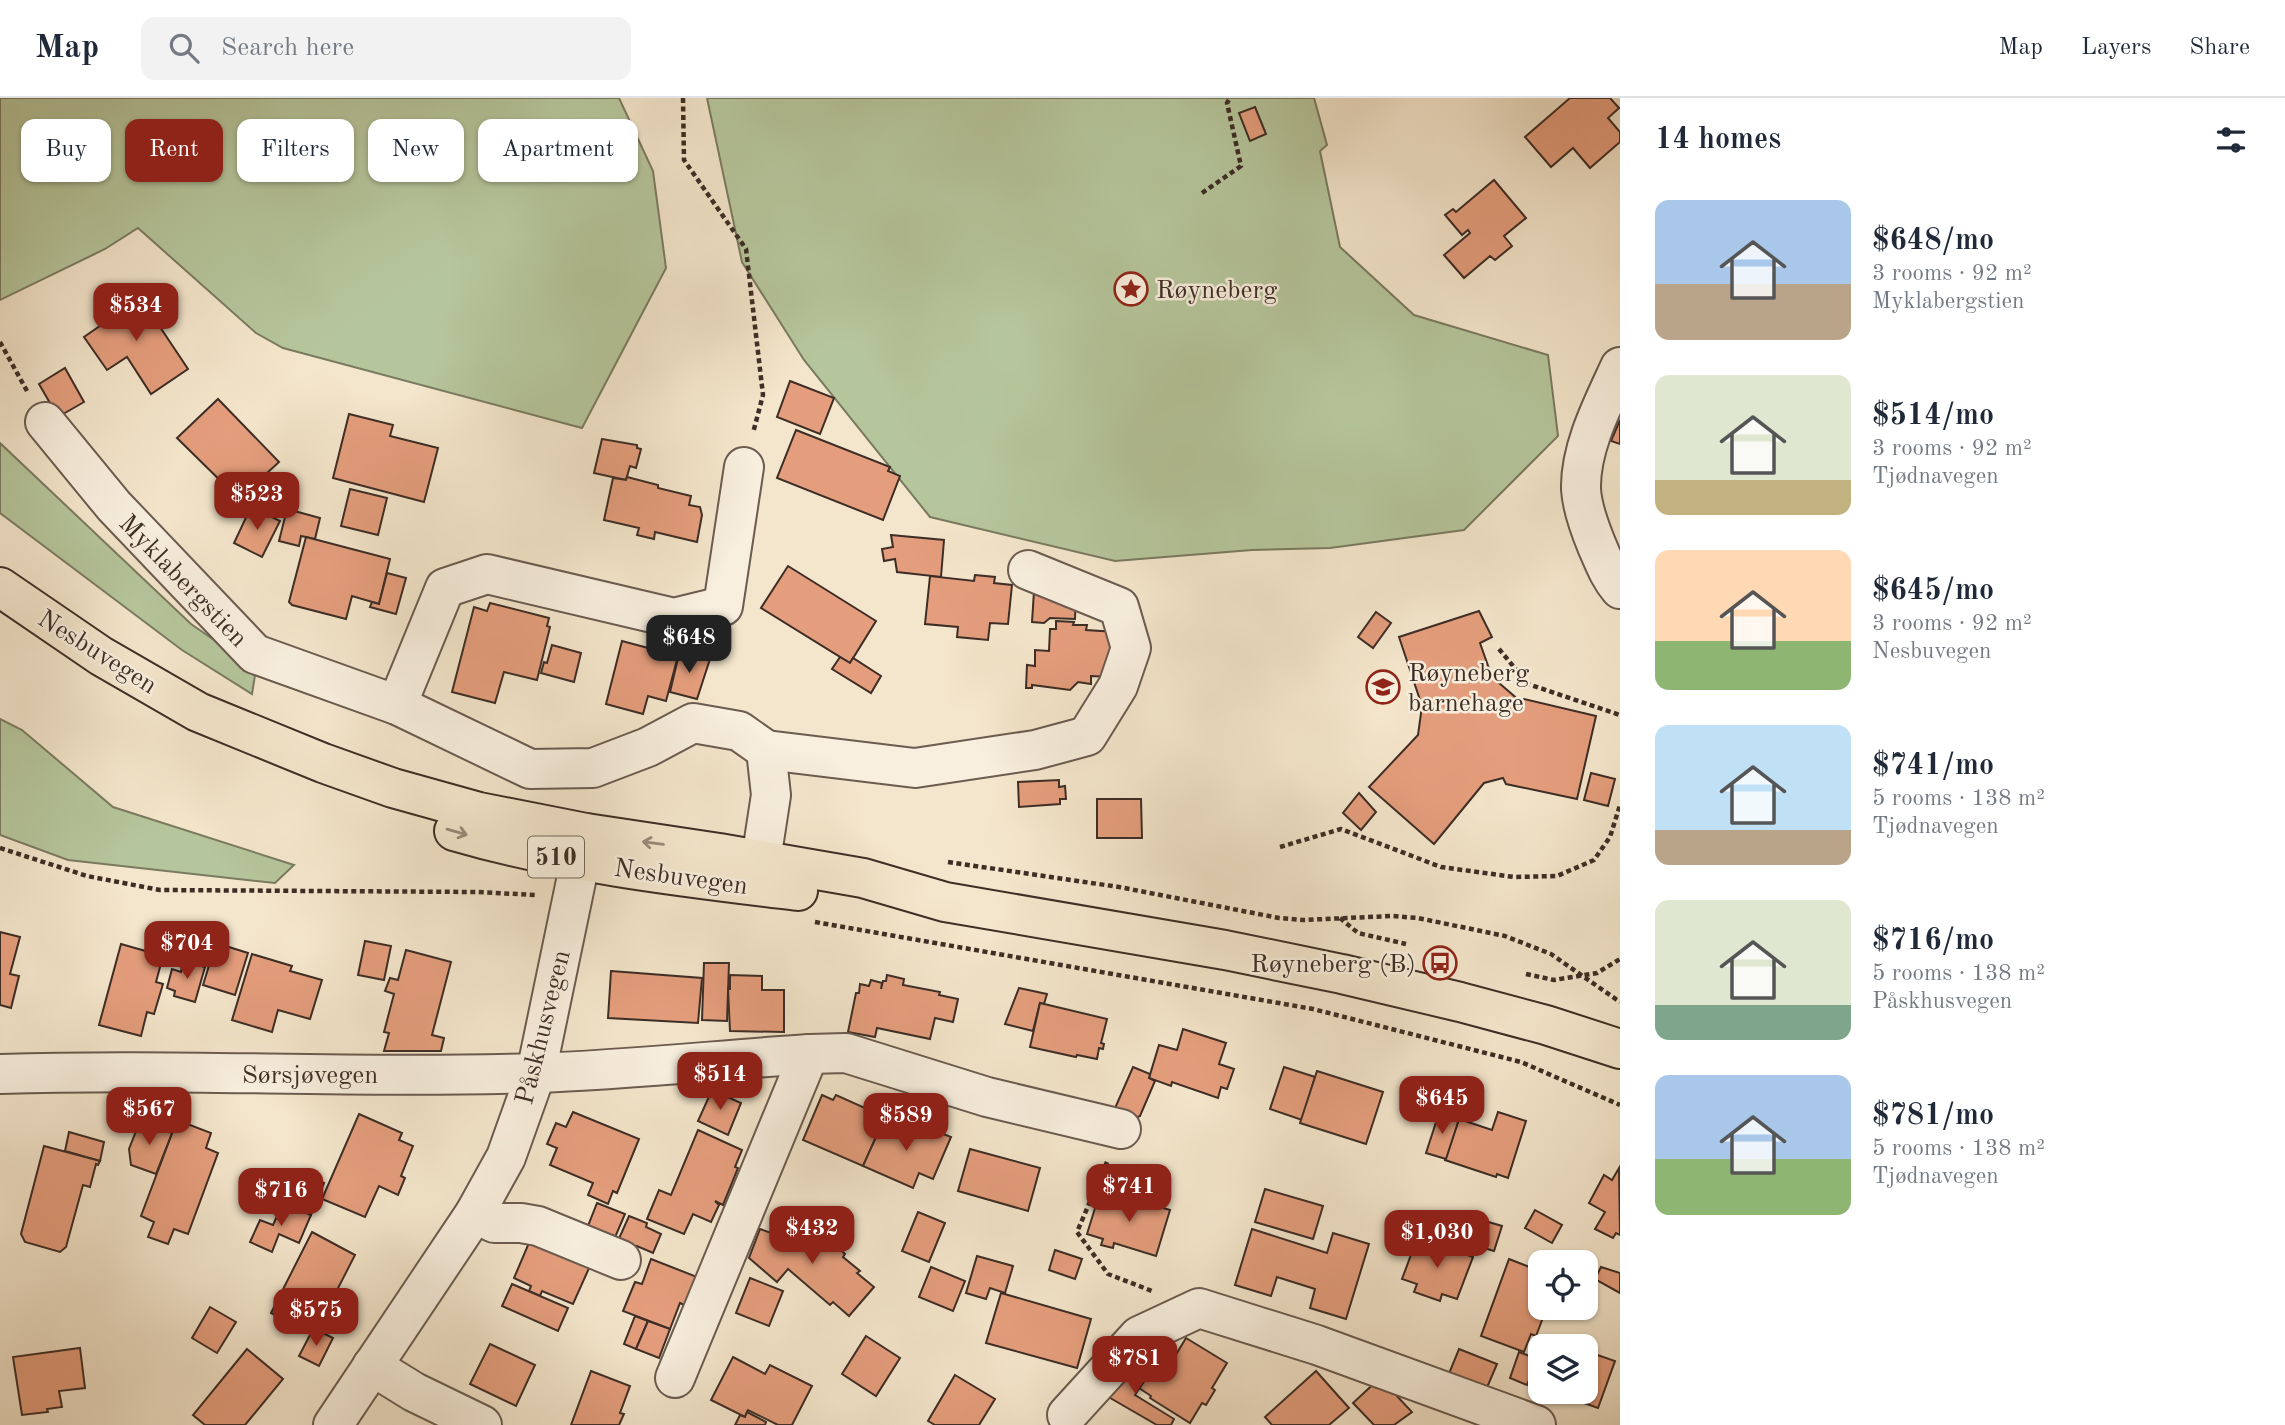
<!DOCTYPE html>
<meta charset="utf-8">
<style>
body{margin:0;font-family:"Old Standard TT",serif;background:#f2f2f3;color:#1f2937;height:100vh;display:flex;flex-direction:column;font-size:26px;white-space:nowrap}
*{box-sizing:border-box;margin:0}
p{font-size:23px;color:#747a83}
.icon{flex:none;width:38px;height:38px;fill:none;stroke:currentColor;stroke-width:2;stroke-linecap:round;stroke-linejoin:round}
.map{position:relative;flex:1;overflow:hidden}
.panel{display:flex;flex-direction:column;background:#fff;width:665px}
.panel>*{flex:none}
.top-card{position:absolute;left:21px;top:21px;width:665px;height:63px;display:flex;gap:14px}
.fabs{position:absolute;left:1528px;top:1152px;display:grid;gap:14px}
.fabs a{display:grid;place-items:center;width:70px;height:70px;border-radius:14px;background:#fff;box-shadow:0 2px 5px #0004;font-size:35px}
.price{position:absolute;translate:-50% -60px;padding:0 16px;border-radius:14px;background:#8f2418;color:#fff;font-size:23px;line-height:46px;filter:drop-shadow(0 2px 4px #0008)}
.price::after{content:'';position:absolute;left:50%;top:42px;width:21px;height:16px;margin-left:-10px;background:inherit;clip-path:polygon(0 0,100% 0,50% 100%)}
.price.selected{background:#222;color:#fff}
ul{padding:0;list-style:none}
li{display:flex;align-items:center;gap:21px;height:175px;padding:0 35px}
li span{display:grid;place-items:center;flex:none;width:196px;height:140px;border-radius:14px;color:#555}
li>.icon{margin-inline-start:auto}
span .icon{width:84px;height:84px;fill:#fffc;stroke-width:1}
li b{font-size:30px}
h2{display:flex;justify-content:space-between;align-items:center;height:84px;padding:0 35px;font-size:30px}
.chip{padding:0 24px;border-radius:14px;background:#fff;box-shadow:0 2px 5px #0004;font-size:24px;line-height:63px}
.chip.selected{background:#8f2418;color:#fff}
header{display:flex;align-items:center;gap:42px;box-sizing:border-box;height:98px;padding:0 35px;background:#fff;border-bottom:2px solid #e0e1e3}
header strong{font-size:33px}
nav{display:flex;gap:38px;margin-inline-start:auto;font-size:24px}
.search{width:490px;height:63px;background:#f2f2f3;display:flex;align-items:center;gap:18px;box-sizing:border-box;padding:0 24px;border-radius:14px;color:#747a83;font-size:26px}
main{display:flex;flex:1;min-height:0}
.map>svg:first-child{display:block}
.green{fill:#b6c69c;stroke:#7a7a61;stroke-width:2}
.building{fill:#e59e7d;stroke:#3d2d26;stroke-width:2}
.lines{fill:none;stroke-linecap:round;stroke-linejoin:round}
.minor-casing{stroke:#6b5b50;stroke-width:42}
.major-casing{stroke:#3d2d26;stroke-width:42}
.path{stroke:#3d2d26;stroke-width:4.5;stroke-dasharray:5 3.5;stroke-linecap:butt}
.minor{stroke:#f8efde;stroke-width:38}
.major{stroke:#f4e6cc;stroke-width:38}
.oneway{stroke:#988a79}
.labels{text-anchor:middle;stroke-width:5;stroke-linejoin:round;paint-order:stroke}
.shield{fill:#f8efde;stroke:#75675d;stroke-width:2}
.shield-label{font-size:24px;font-weight:bold;fill:#3d2d26}
.poi-label{font-size:26px;fill:#3d2d26;stroke:#f8efde;text-anchor:start}
.street-label{font-size:26px;fill:#3d2d26;stroke:#f8efde}
</style>
<header>
<strong>Map</strong>
<div class="search"><svg class="icon" aria-label="search" viewBox="0 0 24 24"><circle cx="10" cy="10" r="6"/><path d="M15 15l6 6"/></svg>Search here</div>
<nav><a>Map</a><a>Layers</a><a>Share</a></nav>
</header>
<main>
<div class="map">
<svg width="1620" height="1327" viewBox="0 0 1620 1327">
<rect width="100%" height="100%" fill="#f4e6cc"/>
<filter id="stains"><feTurbulence type="fractalNoise" baseFrequency=".00286" numOctaves="4"/><feColorMatrix values="0 0 0 0 .2 0 0 0 0 .09 0 0 0 0 .02 0 0 0 .5 -.17"/></filter>
<radialGradient id="worn" r=".72"><stop offset=".6" stop-color="#630" stop-opacity="0"/><stop offset="1" stop-color="#630" stop-opacity=".3"/></radialGradient>
<g class="green">
<path d="M0,0h619l34,73 13,97 -84,160 -299,-80 -27,-15 -118,-105 -33,21 -105,51z"/>
<path d="M707,0h607l13,47 -7,6 20,96 74,68 134,40 10,81 -94,94 -134,18 -78,2 -137,11 -185,-44 -126,-157 -62,-98z"/>
<path d="M0,345l191,181 65,45 -4,25 -70,-44 -182,-137z"/>
<path d="M0,621l22,11 91,77 181,58 -19,18 -207,-23 -68,-25z"/>
</g>
<g class="building">
<path d="M1570,0h40l9,10 -11,10 12,14v10l-30,26 -17,-20 -22,19 -26,-30z"/>
<path d="M1255,9l11,27 -16,7 -11,-28z"/>
<path d="M1494,82l32,38 -22,18 8,10 -17,14 -5,-4 -26,22 -20,-23 26,-22 -2,-3 -6,5 -17,-20 8,-6 3,3z"/>
<path d="M136,193l52,78 -37,25 -24,-37 -20,13 -23,-33 20,-14 -5,-7z"/>
<path d="M65,270l19,34 -26,15 -19,-33z"/>
<path d="M790,283l44,17 -14,36 -43,-17z"/>
<path d="M218,301l61,63 -40,37 -62,-61z"/>
<path d="M349,316l44,11 -3,11 48,12 -14,54 -91,-24z"/>
<path d="M1620,322v24l-9,-3z"/>
<path d="M796,332l94,37 -2,4 12,5 -17,44 -106,-42z"/>
<path d="M602,341l35,6v3l4,1 -5,19 -6,-2 -4,14 -32,-7z"/>
<path d="M627,379l31,8v3l33,8 -2,9 11,2 2,8 -5,27 -42,-10 -1,7 -17,-4 2,-7 -35,-8 9,-42 13,2z"/>
<path d="M350,391l37,9 -9,37 -37,-9z"/>
<path d="M251,409l29,14 -18,36 -28,-14z"/>
<path d="M287,411l33,9 -5,21 -14,-3 -2,10 -20,-5z"/>
<path d="M891,437l53,5 -3,37 -44,-5 -2,-13 -11,2 -2,-12 11,-2z"/>
<path d="M306,439l84,22 -11,45 -27,-8 -6,23 -54,-14 -3,-3z"/>
<path d="M788,468l88,55 -26,42 -89,-55z"/>
<path d="M387,475l19,5 -10,36 -26,-7 2,-5 7,2z"/>
<path d="M975,477l20,2 -1,6 18,2 -4,39 -18,-1 -2,17 -31,-3 1,-10 -33,-3 5,-48 44,5z"/>
<path d="M1034,493l42,2 -1,26 -25,-1 -6,5 -12,-1z"/>
<path d="M490,505l59,15 -2,8 3,1 -13,53 -33,-8 -9,31 -43,-11 22,-85 13,4z"/>
<path d="M1479,513l13,26 -12,6 12,34 28,24 4,-2 72,17 -19,83 -71,-15 -3,-6 -19,5 -50,61 -65,-57 49,-52 4,-29 -23,-69z"/>
<path d="M1376,514l15,11 -18,25 -15,-11z"/>
<path d="M1056,523l18,1 -1,3h14l-1,5 31,2 -7,45 -19,-1v8l-13,-2 -8,8 -38,-5v3h-6l1,-23 8,1v-16l14,1 1,-22h6z"/>
<path d="M622,543l56,15 -12,45 -18,-5 -5,18 -37,-10z"/>
<path d="M552,547l29,8 -7,29 -33,-9 3,-11 3,1z"/>
<path d="M680,552l30,9 -13,40 -27,-7z"/>
<path d="M840,559l10,6 3,-5 28,18 -10,17 -39,-24z"/>
<path d="M1591,675l24,6 -7,27 -24,-6z"/>
<path d="M1059,682v7l6,-1 1,13h-6v5l-41,3 -1,-25z"/>
<path d="M1359,695l17,19 -15,18 -18,-17z"/>
<path d="M1097,701h44l1,39h-45z"/>
<path d="M0,834l20,5 -10,37 9,2 -8,32 -11,-3z"/>
<path d="M365,843l26,5 -7,34 -26,-5z"/>
<path d="M216,845l32,10 -13,42 -32,-10z"/>
<path d="M121,846l42,12 -7,26 7,2 -9,30 -7,-2 -6,24 -42,-11z"/>
<path d="M406,852l45,12 -19,73 12,3 -3,13h-57l5,-18 -5,-1 10,-38 -9,-3 5,-13 8,2z"/>
<path d="M252,856l40,12 -2,5 32,9 -12,39 -32,-9 -6,22 -40,-12z"/>
<path d="M183,863l22,6 -10,35 -21,-6 1,-5 -8,-3 5,-19 9,3z"/>
<path d="M704,865h25l-2,58 -25,-1z"/>
<path d="M611,873l91,7 -4,45 -90,-5z"/>
<path d="M730,877l32,1v14h22v42l-54,-1 -2,-42h2z"/>
<path d="M887,877l17,4 -1,6 37,7 -1,3 19,4 -5,23 -18,-4 -5,21 -53,-11 -2,9 -27,-5 8,-39h3l1,-9 9,2 2,-6 11,3 -1,6 2,-8h3z"/>
<path d="M1019,890l28,6 -3,10 -4,-1 -7,28 -28,-7z"/>
<path d="M1040,905l67,16 -6,24 3,1 -1,5 -4,-1 -2,11 -20,-4 -1,2 -46,-10z"/>
<path d="M1183,931l43,14 -7,21 15,5 -7,20 -6,-2 -3,11 -46,-16 -1,4 -22,-8 10,-33 18,5z"/>
<path d="M1133,969l17,7 -1,4 6,3 -15,35 -13,6 -15,-7z"/>
<path d="M1284,969l31,10 -13,43 -32,-11z"/>
<path d="M1317,973l66,21 -17,52 -66,-21z"/>
<path d="M712,992l29,13 -13,32 -30,-14z"/>
<path d="M822,997l11,5 3,-5 49,22 -22,49 -60,-26z"/>
<path d="M573,1014l66,27 -22,54 -4,-2 -5,13 -20,-9 5,-12 -43,-18 7,-17 -10,-4 9,-21 10,4z"/>
<path d="M1498,1014l28,9 -18,57 -11,-4 -1,3 -51,-17 14,-41 33,11z"/>
<path d="M1439,1015l20,6 -13,40 -20,-6z"/>
<path d="M359,1016l43,19 -3,7 14,6 -12,30 4,2 -7,17 -19,-9 -14,31 -43,-18z"/>
<path d="M885,1019l46,21 3,-8 17,7 -18,42 -14,-6 -6,15 -50,-22z"/>
<path d="M177,1022l34,13 -5,15 12,5 -30,81 -14,-5 -6,15 -20,-7 6,-15 -13,-6z"/>
<path d="M140,1023l32,12 -16,41 -25,-9 -2,-16z"/>
<path d="M698,1032l44,20 -7,17 3,1 -15,37 -8,-4 4,4 -8,17 -18,-8 -9,20 -37,-15 12,-29 12,5z"/>
<path d="M69,1034l35,10 -4,19 -35,-10z"/>
<path d="M44,1048l56,15 -2,4 -2,-1 -6,23 -7,-2 -17,62 -6,5 -35,-10 -4,-8z"/>
<path d="M970,1051l70,19 -12,43 -70,-20z"/>
<path d="M1619,1070l1,67 -4,-2 -3,5 -18,-9 10,-17 -16,-9 15,-28 8,5z"/>
<path d="M297,1073l27,12 -13,32 -28,-12z"/>
<path d="M1265,1091l58,17 -10,33 -58,-17z"/>
<path d="M1100,1094l24,8 1,-3 45,13 -14,46 -42,-13 -1,5 -12,-3 2,-6 -16,-5z"/>
<path d="M283,1105l28,12 -12,28 -20,-9 -7,18 -22,-10 10,-22 13,5z"/>
<path d="M597,1105l28,11 -12,28 -27,-11z"/>
<path d="M1535,1112l27,15 -10,18 -27,-15z"/>
<path d="M918,1114l27,11 -16,39 -27,-11z"/>
<path d="M1458,1115l44,13 -8,25 -43,-13z"/>
<path d="M629,1118l18,7 -1,4 15,7 -8,19 -16,-7 -2,4 -18,-7z"/>
<path d="M801,1127l4,3 2,-3 16,15 3,-3 19,17 -2,3 17,14 -3,2 17,14 -25,29 -16,-14 -3,3 -42,-36 -11,13 -28,-24 11,-29 28,10z"/>
<path d="M1252,1131l75,24 6,-20 36,11 -23,75 -36,-11 5,-19 -38,-12 -6,19 -36,-11z"/>
<path d="M534,1133l60,26 -21,47 -31,-13 -2,5 -11,-5 2,-5 -17,-8z"/>
<path d="M312,1134l43,23 -41,80 -43,-22z"/>
<path d="M1418,1138l55,21 -16,42 -15,-5 -2,7 -26,-9 3,-8 -15,-5z"/>
<path d="M1055,1152l27,9 -7,20 -26,-9z"/>
<path d="M977,1158l36,10 -8,27 -15,-5 -4,11 -20,-6z"/>
<path d="M651,1161l46,18 -11,29 -6,-3 -10,26 -47,-18 12,-29 7,2z"/>
<path d="M1509,1161l31,12v36h7l-11,29 -5,-2 -7,18 -43,-16z"/>
<path d="M931,1169l34,14 -12,30 -34,-14z"/>
<path d="M1601,1169l19,6v20l-25,-14z"/>
<path d="M750,1180l33,13 -14,35 -33,-13z"/>
<path d="M512,1186l56,24 -10,23 -56,-25z"/>
<path d="M1001,1195l90,26 -14,49 -91,-25z"/>
<path d="M210,1209l26,15 -19,31 -25,-15z"/>
<path d="M635,1218l13,5 -12,28 -12,-5z"/>
<path d="M648,1223l22,8 -11,29 -23,-9z"/>
<path d="M317,1232l16,8 -14,28 -20,-10 12,-23 3,2z"/>
<path d="M866,1238l34,22 -24,38 -34,-22z"/>
<path d="M1186,1240l41,25 -15,25 3,2 -9,15 -4,-2 -12,20 -40,-25 1,-2 -12,-8 20,-32 12,7z"/>
<path d="M490,1246l45,21 -19,41 -46,-22z"/>
<path d="M80,1250l5,40 -26,3 3,16 -15,2 1,3 -26,3 -9,-58z"/>
<path d="M247,1251l36,30 -38,46h-40l-12,-10z"/>
<path d="M1459,1251l38,15 -11,26 -38,-14z"/>
<path d="M1586,1253l29,10 -17,47 -43,-15 1,-2h30z"/>
<path d="M1519,1254l18,7 -10,26 -17,-7z"/>
<path d="M733,1259l32,17 5,-9 42,21 -20,39h-14l-30,-15 -3,7 -34,-17z"/>
<path d="M1124,1265l23,14 -12,18 39,24 -3,6h-14l-52,-30z"/>
<path d="M591,1273l39,15 -10,27 4,1 -5,11h-48z"/>
<path d="M1316,1273l33,37 -20,17h-57l-7,-8z"/>
<path d="M955,1277l40,24 -16,26h-44l-7,-4z"/>
<path d="M1380,1280l32,34 -18,13h-20l-21,-22z"/>
<path d="M747,1314l19,10 -1,3h-30l5,-10 5,2z"/>
</g>
<g class="lines">
<defs>
<g id="minor">
<path d="M1620,269c-17,37 -40,81 -39,122 1,19 9,40 16,57 7,16 12,30 23,43"/>
<path d="M45,324l69,84 141,148 142,51 133,64 63,-1 55,-21 45,-24 46,8 27,19 5,45 -10,65"/>
<path d="M397,607l48,-117 42,-14 187,44 49,-12 21,-139"/>
<path d="M766,652l149,18 120,-18 52,-14 31,-50 13,-38 -12,-41 -91,-37"/>
<path d="M0,976c178,-6 356,5 535,-1 91,-3 183,-13 274,-19l37,-1 141,44 134,32"/>
<path d="M475,1115l19,10h27l17,3 83,34"/>
<path d="M372,1268l42,26 68,33"/>
<path d="M675,1280l134,-324"/>
<path d="M1067,1317l72,-79 60,-28 118,37 219,80"/>
<path d="M333,1327l142,-212 31,-56 30,-84 50,-240"/>
</g>
<g id="major">
<path d="M0,489l101,69 97,56 125,51 70,25 86,24 107,21 133,20 144,25 82,24 280,48 117,24 118,28 86,23 74,24"/>
<path d="M454,733c113,33 228,46 344,60"/>
</g>
</defs>
<use href="#minor" class="minor-casing"/>
<use href="#major" class="major-casing"/>
<g class="path">
<path d="M683,0l1,62 62,89 17,146 -10,38"/>
<path d="M1202,95l39,-27 -14,-63 3,-5"/>
<path d="M0,244l27,49"/>
<path d="M1499,551l29,35 92,31"/>
<path d="M1280,749l61,-18 100,38 73,10 43,-1 37,-16 16,-23 10,-32"/>
<path d="M0,750l87,28 73,14 317,2 59,3"/>
<path d="M948,764l171,25 160,31 24,2 89,-4 26,2 87,18 46,18 69,48"/>
<path d="M1340,820l18,15 48,11"/>
<path d="M815,824l498,87 208,53 99,43"/>
<path d="M1526,876l28,6 43,-7 23,-14"/>
<path d="M1107,1064l-30,70 31,42 44,17"/>
</g>
<use href="#minor" class="minor"/>
<use href="#major" class="major"/>
</g>
<defs><path id="oneway-shaft" d="M-6 0H5M1.5-3L5.5 0L1.5 3" fill="none" stroke-width="1.6" stroke-linecap="round" stroke-linejoin="round" transform="scale(1.75)"/></defs>
<g class="oneway">
<use href="#oneway-shaft" transform="translate(457 734) rotate(16)"/>
<use href="#oneway-shaft" transform="translate(653 745) rotate(-172)"/>
</g>
<defs>
<symbol id="sight-ring" viewBox="-11 -11 22 22"><circle r="9.5" fill="#f8efde" stroke="#8f2418" stroke-width="1.5"/><path d="M0-6L1.8-2.2L6-1.7L2.9 1.2L3.7 5.4L0 3.3L-3.7 5.4L-2.9 1.2L-6-1.7L-1.8-2.2Z" fill="#8f2418"/></symbol>
<symbol id="school-ring" viewBox="-11 -11 22 22"><circle r="9.5" fill="#f8efde" stroke="#8f2418" stroke-width="1.5"/><path d="M0-5L7-2L0 1L-7-2ZM-4 1L0 2.5L4 1V4Q0 6-4 4Z" fill="#8f2418"/></symbol>
<symbol id="bus-ring" viewBox="-11 -11 22 22"><circle r="9.5" fill="#f8efde" stroke="#8f2418" stroke-width="1.5"/><path d="M-5-6H5V4H4V6H2V4H-2V6H-4V4H-5ZM-3.5-4V0h7V-4ZM-3.5 1.2v1.5H-2V1.2ZM2 1.2v1.5H3.5V1.2Z" fill="#8f2418"/></symbol>
</defs>
<g fill-rule="evenodd">
<use href="#sight-ring" x="1112" y="172" width="38" height="38"/>
<use href="#school-ring" x="1364" y="570" width="38" height="38"/>
<use href="#bus-ring" x="1421" y="846" width="38" height="38"/>
</g>
<g class="labels">
<rect class="shield" x="528" y="738.5" width="56" height="41" rx="5"/>
<g class="shield-label">
<text x="556" y="767">510</text>
</g>
<g class="poi-label">
<text x="1156" y="200">Røyneberg</text>
<text x="1408" y="583">Røyneberg<tspan x="1408" dy="30">barnehage</tspan></text>
<text x="1416" y="874" text-anchor="end">Røyneberg (B)</text>
</g>
<g class="street-label">
<text transform="translate(184 482) rotate(46)" y="9">Myklabergstien</text>
<text transform="translate(98 553) rotate(32)" y="9">Nesbuvegen</text>
<text transform="translate(681 778) rotate(8)" y="9">Nesbuvegen</text>
<text transform="translate(542 929) rotate(-76)" y="9">Påskhusvegen</text>
<text x="310" y="985">Sørsjøvegen</text>
</g>
</g>
<rect width="100%" height="100%" filter="url(#stains)"/>
<rect width="100%" height="100%" fill="url(#worn)"/>
</svg>
<div class="fabs">
<a><svg class="icon" aria-label="locate" viewBox="0 0 24 24"><circle cx="12" cy="12" r="6"/><path d="M12 2v4M12 18v4M2 12h4M18 12h4"/></svg></a>
<a><svg class="icon" aria-label="layers" viewBox="0 0 24 24"><path d="M12 4l9 5-9 5-9-5zM3 14l9 5 9-5"/></svg></a>
</div>
<b class="price" style="left:136px;top:245px">$534</b>
<b class="price" style="left:257px;top:434px">$523</b>
<b class="price selected" style="left:689px;top:577px">$648</b>
<b class="price" style="left:187px;top:883px">$704</b>
<b class="price" style="left:720px;top:1014px">$514</b>
<b class="price" style="left:1442px;top:1038px">$645</b>
<b class="price" style="left:149px;top:1049px">$567</b>
<b class="price" style="left:906px;top:1055px">$589</b>
<b class="price" style="left:1129px;top:1126px">$741</b>
<b class="price" style="left:281px;top:1130px">$716</b>
<b class="price" style="left:812px;top:1168px">$432</b>
<b class="price" style="left:1437px;top:1172px">$1,030</b>
<b class="price" style="left:316px;top:1250px">$575</b>
<b class="price" style="left:1135px;top:1298px">$781</b>
<div class="top-card">
<a class="chip">Buy</a>
<a class="chip selected">Rent</a>
<a class="chip">Filters</a>
<a class="chip">New</a>
<a class="chip">Apartment</a>
</div>
</div>
<section class="panel">
<h2>14 homes<svg class="icon" aria-label="filters" viewBox="0 0 24 24"><path d="M4 7h16M4 17h16"/><circle cx="9" cy="7" r="2"/><circle cx="15" cy="17" r="2"/></svg></h2>
<ul>
<li><span style="background:linear-gradient(#a9c7e8 60%,#b9a48a 0)"><svg class="icon" aria-label="home" viewBox="0 0 24 24"><path d="M3 11l9-7 9 7M6 9v11h12V9"/></svg></span><div><b>$648/mo</b><p>3 rooms · 92 m²</p><p>Myklabergstien</p></div></li>
<li><span style="background:linear-gradient(#dfe7d0 75%,#c2b280 0)"><svg class="icon" aria-label="home" viewBox="0 0 24 24"><path d="M3 11l9-7 9 7M6 9v11h12V9"/></svg></span><div><b>$514/mo</b><p>3 rooms · 92 m²</p><p>Tjødnavegen</p></div></li>
<li><span style="background:linear-gradient(#ffd9b3 65%,#8fb573 0)"><svg class="icon" aria-label="home" viewBox="0 0 24 24"><path d="M3 11l9-7 9 7M6 9v11h12V9"/></svg></span><div><b>$645/mo</b><p>3 rooms · 92 m²</p><p>Nesbuvegen</p></div></li>
<li><span style="background:linear-gradient(#bfe0f5 75%,#b9a48a 0)"><svg class="icon" aria-label="home" viewBox="0 0 24 24"><path d="M3 11l9-7 9 7M6 9v11h12V9"/></svg></span><div><b>$741/mo</b><p>5 rooms · 138 m²</p><p>Tjødnavegen</p></div></li>
<li><span style="background:linear-gradient(#dfe7d0 75%,#7fa58c 0)"><svg class="icon" aria-label="home" viewBox="0 0 24 24"><path d="M3 11l9-7 9 7M6 9v11h12V9"/></svg></span><div><b>$716/mo</b><p>5 rooms · 138 m²</p><p>Påskhusvegen</p></div></li>
<li><span style="background:linear-gradient(#a9c7e8 60%,#8fb573 0)"><svg class="icon" aria-label="home" viewBox="0 0 24 24"><path d="M3 11l9-7 9 7M6 9v11h12V9"/></svg></span><div><b>$781/mo</b><p>5 rooms · 138 m²</p><p>Tjødnavegen</p></div></li>
</ul>
</section>
</main>
